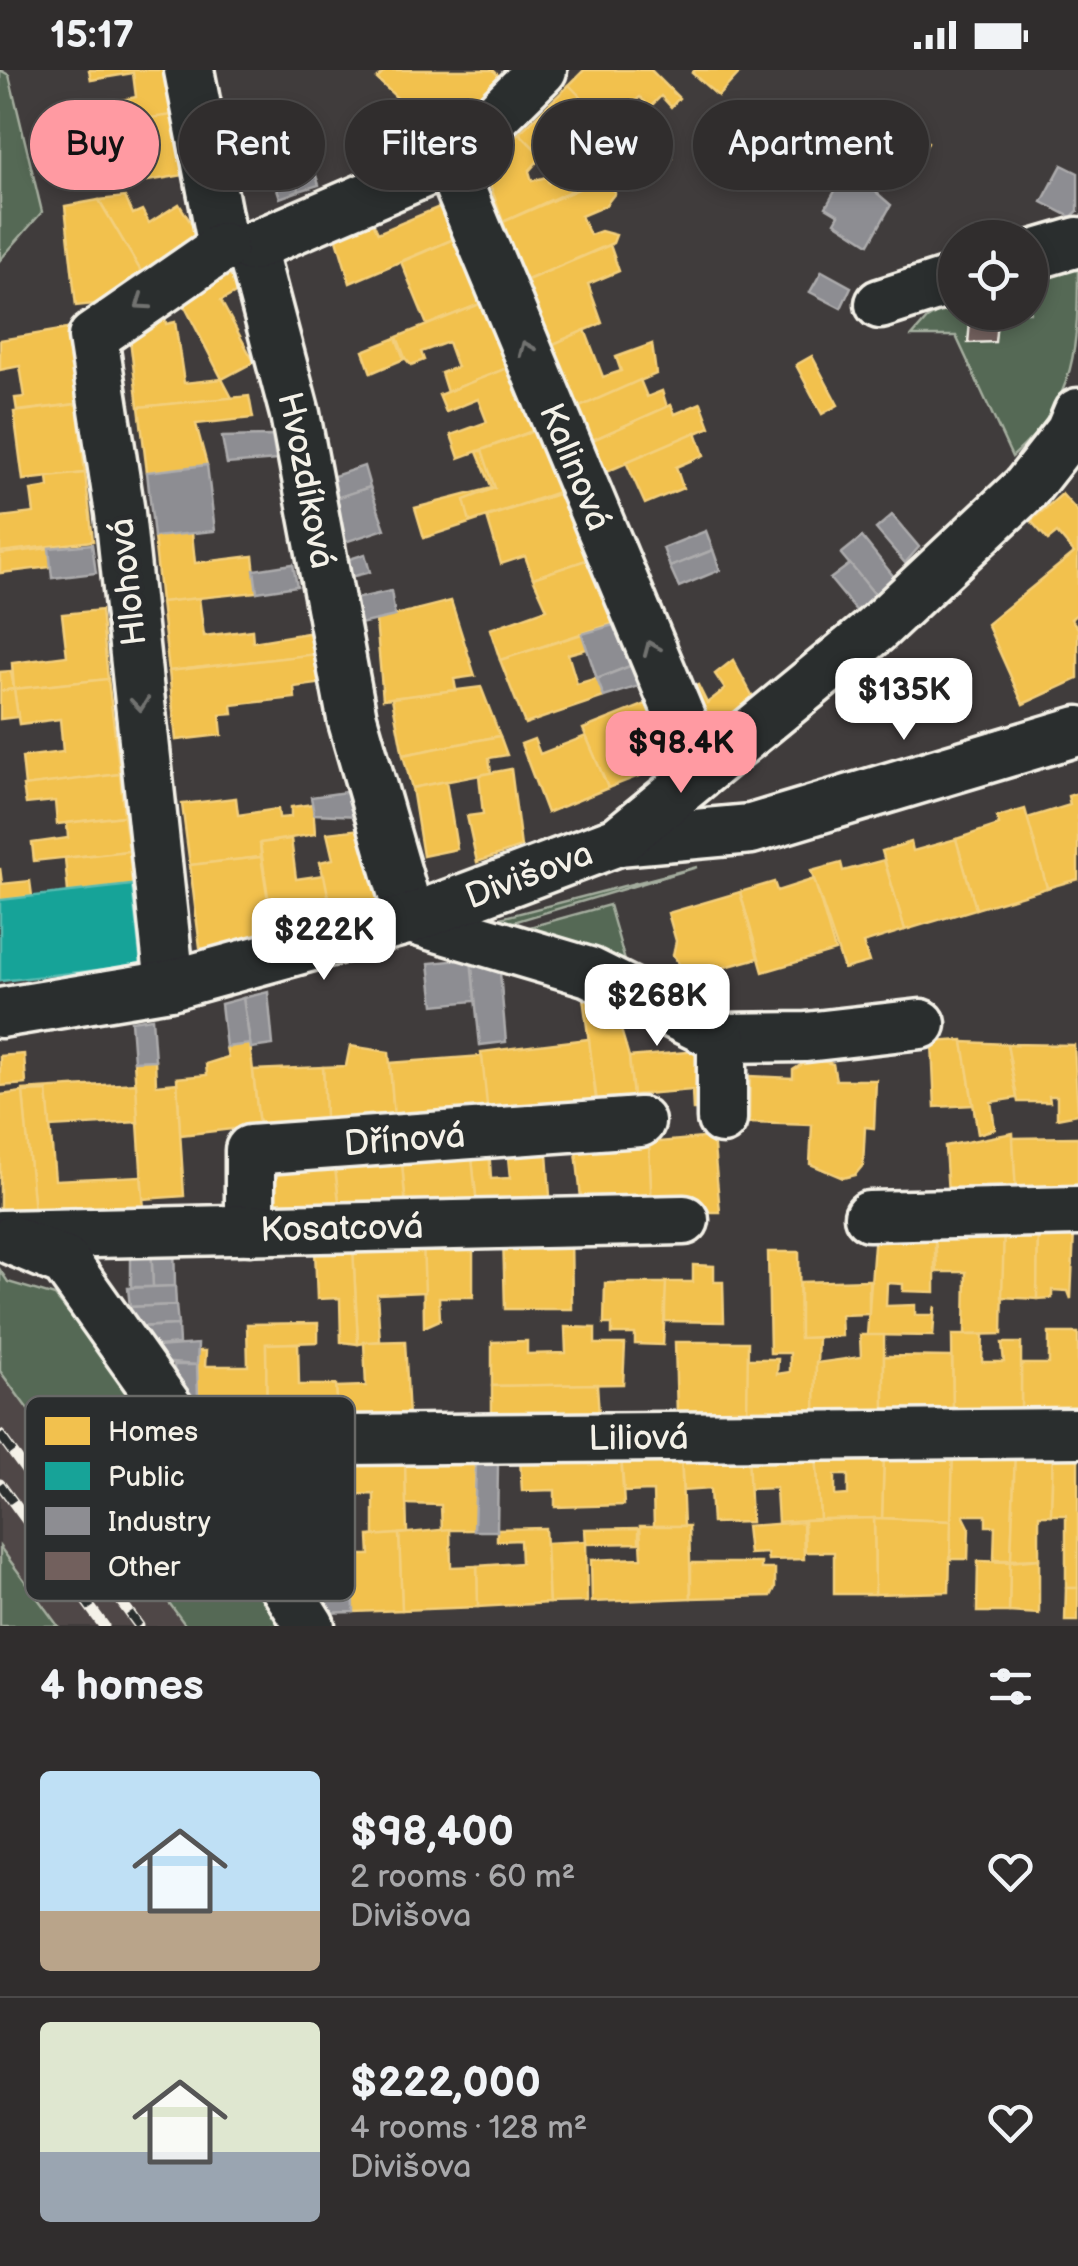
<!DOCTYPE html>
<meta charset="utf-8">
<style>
body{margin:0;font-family:"Balsamiq Sans",sans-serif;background:#3c3939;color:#f1f3f6;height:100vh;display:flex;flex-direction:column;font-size:38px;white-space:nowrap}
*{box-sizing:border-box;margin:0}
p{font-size:32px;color:#a8a8aa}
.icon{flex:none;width:55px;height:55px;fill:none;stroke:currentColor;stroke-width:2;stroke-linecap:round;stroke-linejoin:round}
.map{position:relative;height:1556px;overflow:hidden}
.drawer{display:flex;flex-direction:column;background:#302d2d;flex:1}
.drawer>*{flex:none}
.hud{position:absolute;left:30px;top:30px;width:1020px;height:90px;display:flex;gap:20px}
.buttons{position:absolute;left:938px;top:150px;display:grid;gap:20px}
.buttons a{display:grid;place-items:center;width:110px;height:110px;border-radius:50%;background:#302d2d;box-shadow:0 5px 15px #0003,0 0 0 2px #4b4949;font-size:50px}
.price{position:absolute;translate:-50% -85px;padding:0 22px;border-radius:20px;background:#fff;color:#222;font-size:32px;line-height:65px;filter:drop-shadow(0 2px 5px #0008)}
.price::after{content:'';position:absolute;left:50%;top:60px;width:30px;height:22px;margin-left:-15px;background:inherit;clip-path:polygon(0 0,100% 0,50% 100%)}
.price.active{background:#ff9aa2;color:#111}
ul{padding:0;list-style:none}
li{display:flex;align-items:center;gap:30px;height:250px;padding:0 40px}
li+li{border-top:2px solid #4b4949}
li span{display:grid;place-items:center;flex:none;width:280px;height:200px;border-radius:10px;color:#555}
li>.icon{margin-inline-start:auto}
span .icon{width:120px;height:120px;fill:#fffc;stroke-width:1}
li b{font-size:42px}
h2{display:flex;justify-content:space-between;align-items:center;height:120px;padding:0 40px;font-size:42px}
.chip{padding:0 35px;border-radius:45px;background:#302d2d;box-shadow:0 5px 15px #0003,0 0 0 2px #4b4949;font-size:35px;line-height:90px}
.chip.active{background:#ff9aa2;color:#111}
.status{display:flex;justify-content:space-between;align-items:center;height:70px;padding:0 50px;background:#302d2d;direction:ltr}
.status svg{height:28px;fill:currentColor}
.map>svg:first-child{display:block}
.built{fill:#4f4746}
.green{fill:#556954;stroke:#a4ad9e;stroke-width:2.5}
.homes{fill:#f2c14e;stroke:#f3cf7c;stroke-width:2.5;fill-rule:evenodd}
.public{fill:#17a398;stroke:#59bab0;stroke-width:2.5}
.industry{fill:#8d8d92;stroke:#acabac;stroke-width:2.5}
.building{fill:#72605d;stroke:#f4f1e8;stroke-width:2.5}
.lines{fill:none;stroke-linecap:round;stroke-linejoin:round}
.minor-casing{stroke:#f4f1e8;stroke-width:55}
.minor{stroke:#2a2d2e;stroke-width:48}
.rail-casing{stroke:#f4f1e8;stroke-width:11}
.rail{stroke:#2a2d2e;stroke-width:8;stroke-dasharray:22;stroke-linecap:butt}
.oneway{stroke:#71726f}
.labels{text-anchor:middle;stroke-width:10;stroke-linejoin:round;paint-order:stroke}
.street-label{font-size:35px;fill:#f4f1e8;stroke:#2a2d2e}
.key{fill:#2a2d2e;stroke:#676866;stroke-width:2.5}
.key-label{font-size:28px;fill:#f4f1e8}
</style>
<div class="status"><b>15:17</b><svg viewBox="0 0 49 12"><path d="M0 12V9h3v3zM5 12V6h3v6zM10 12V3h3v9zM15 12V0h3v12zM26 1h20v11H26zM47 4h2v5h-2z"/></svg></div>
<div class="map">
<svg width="1078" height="1556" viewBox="0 0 1078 1556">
<rect width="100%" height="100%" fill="#403c3c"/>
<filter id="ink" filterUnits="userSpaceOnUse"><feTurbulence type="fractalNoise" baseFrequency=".01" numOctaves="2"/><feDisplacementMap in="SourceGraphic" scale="20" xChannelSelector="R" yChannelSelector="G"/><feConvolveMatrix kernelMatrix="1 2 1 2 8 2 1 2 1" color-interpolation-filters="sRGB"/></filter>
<g filter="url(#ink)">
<path class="built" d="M0,1301l186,255h-128l-58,-79z"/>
<g class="green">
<path d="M0,0l9,5 33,137 -42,48z"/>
<path d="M1078,188c0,91 0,140 -66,199l-56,-121h-44l15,-17 28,-17v10h75v-38z"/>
<path d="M697,797l-200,60 -4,-7z"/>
<path d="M609,835l22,77 -130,-47z"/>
<path d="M0,1200l8,12 47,14 153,192 79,138h-101l-186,-255z"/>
<path d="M0,1477l58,79h-58z"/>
</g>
<g class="homes">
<path d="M89,0h91l8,43 -84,13 -5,-21 37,-8 -3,-24 -42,7z"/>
<path d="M386,0h107l7,7 -64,58 -59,-56z"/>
<path d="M584,0h67l28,28 -8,9 -10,-11 -11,11 -10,-10 -16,14 49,47 -17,16 -87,-89z"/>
<path d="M695,0h47l-24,26 -26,-23z"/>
<path d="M569,15l35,36 42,42 -38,13 -14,-24 6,-7 -10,-10 -12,13 5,6 -11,11 15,21 -12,3 -56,-56z"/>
<path d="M188,43l8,60 -61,10 -8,-62z"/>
<path d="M900,57l28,15 -15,34 -28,-15z"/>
<path d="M519,63l23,23 -13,15 3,10 14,-4 3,6 12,-8 14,14 -72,33 -16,-46 4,-15z"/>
<path d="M608,106l7,17 -10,13 -24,10 9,19 11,-4 15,4 -3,8 -88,38 -22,-59z"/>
<path d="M125,127l8,17 9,-4 7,13 30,-19 28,44 -58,37 -50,-85z"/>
<path d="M99,130l50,85 -26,16 -47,5 -11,-100z"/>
<path d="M449,133l14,32 -113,48 -14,-47 36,-16 6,13z"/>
<path d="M463,165l27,65 -63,25 -26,-63z"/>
<path d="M610,175l9,26 -31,13 14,39 -53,23 -24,-65z"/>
<path d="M241,200l9,15 -29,16 33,61 -32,17 -40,-78z"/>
<path d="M490,230l27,64 -70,28 -6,-19 16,-6 -9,-25 -27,10 3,8 -13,5 -6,-7 -8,-21z"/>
<path d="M164,241l2,13 9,-2 9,61 38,-4 10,19 -94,9 -9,-77z"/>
<path d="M67,259l10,75 -60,7 -2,-13 10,-1 -5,-31 -20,4v-30z"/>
<path d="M585,260l18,47 18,-6 -5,-14 36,-13 4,30 -83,36 -24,-64z"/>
<path d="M396,268l8,21 -33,14 -8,-22z"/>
<path d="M812,286l26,49 -16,9 -26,-49z"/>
<path d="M517,294l26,63 -84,31 -8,-23 36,-13 -9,-23 -32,13 -7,-17z"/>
<path d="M640,310l7,17 15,-6 5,16 -81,36 -13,-33z"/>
<path d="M249,326l4,22 -57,6 11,41 -60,7 -8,-65z"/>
<path d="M701,333l9,24 -111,48 -13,-32 85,-38 4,9z"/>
<path d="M77,334l8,69 -62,7 -9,-68z"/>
<path d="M543,357l26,63 -145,48 -9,-30 77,-20 -15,-36z"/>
<path d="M542,358l25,61 -97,33 -6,-22 31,-12 -13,-38z"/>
<path d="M696,362l8,23 -28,12 7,21 -38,16 -19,-42z"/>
<path d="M85,403l8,68 -93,11v-35l34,-4 -3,-23 18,-3 -1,-10z"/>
<path d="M570,420l28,66 -65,22 -8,-22 -24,8 -14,-47z"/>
<path d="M1062,424l16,18v101l-7,6 7,9v51l-55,25 -36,-80 87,-71 -17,-20 -9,7 -17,-19z"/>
<path d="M192,463l3,30 58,-7 4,36 -96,10 -7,-65z"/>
<path d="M49,478l2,19 -51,6v-19z"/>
<path d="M598,486l26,64 -124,40 -10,-31 57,-20 -14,-31z"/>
<path d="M199,528l5,38 48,-6 1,12 67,-11 6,22 -157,18 -8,-69z"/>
<path d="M451,531l24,75 -21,3 2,11 -73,9 -7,-79z"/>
<path d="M101,540l7,69 -94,10 -2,-26 55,-7 -5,-42z"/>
<path d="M582,564l5,15 -19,5 9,30 20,-6 7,19 -79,27 -25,-64z"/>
<path d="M326,583l6,29 -38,5 1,11 -63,7 1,9 -13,1 2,20 -46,5 -7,-69z"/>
<path d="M733,590l26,48 -51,35 -23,-51 13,-7 9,18 18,-14 -10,-15z"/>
<path d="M11,601l3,18 -14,2v-19z"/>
<path d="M108,609l12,95 -95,12 -3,-29 41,-5 -3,-33 -41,5 -5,-35z"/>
<path d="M481,617l19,49 -97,19 -11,-57z"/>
<path d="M14,619l4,28 -18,2v-28z"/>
<path d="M661,628l24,60 -77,30 -25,-59z"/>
<path d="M500,666l7,19 -18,3 2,15 -79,15 -9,-33z"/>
<path d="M586,666l22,52 -61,25 -26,-69 13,-5 6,15z"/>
<path d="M511,699l10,78 -44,15 -10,-46 16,-2 -4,-39z"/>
<path d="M120,704l4,42 -67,8 -2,-23 -29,3 -3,-18z"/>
<path d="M446,711l11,68 -34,7 -11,-68z"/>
<path d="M1078,723v86l-31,9 -20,-70 43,-13 -2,-9z"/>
<path d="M236,728l2,17 40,-6 1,9 12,-1v-10l22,-3 2,30 -55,9 1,14 -71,8 -8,-61z"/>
<path d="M1025,739l22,79 -71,21 -20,-70 43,-14 -2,-8z"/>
<path d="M124,746l5,35 -95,10 -2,-18 36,-5 -1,-15z"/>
<path d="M369,758l20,76 -56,16 -13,-58 13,-3 -6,-26z"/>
<path d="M291,769l5,40 28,-4 9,45 -59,17 -14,-94z"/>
<path d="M956,769l20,70 -71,21 -23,-79 29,-9 2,9z"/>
<path d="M129,781l3,34 -64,7 -3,-34z"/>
<path d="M261,787l13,80 -62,18 -12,-8 -10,-82z"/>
<path d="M884,790l21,70 -42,13 6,19 -25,7 -33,-98 30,-8 2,8z"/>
<path d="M0,798l2,16 28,-3 2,15 -32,4z"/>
<path d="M814,809l21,72 -72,21 -23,-80 34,-10 3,9z"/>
<path d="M740,822l18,66 -70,19 -15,-22 3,-14 -8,-28z"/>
<path d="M583,927l29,2 17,58 4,41 -36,4z"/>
<path d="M589,969l7,61 -109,14 -6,-62z"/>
<path d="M963,970l10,65 -38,2 -3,-65z"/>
<path d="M963,972l44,2 10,54 -26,4 4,27 -17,5z"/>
<path d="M250,974l9,82 -79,9 -3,-57 30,-3 -1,-11 22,-7 -2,-10z"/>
<path d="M1007,974l67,1 4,69 -21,4v-22h-8l1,6h-32z"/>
<path d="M350,976l39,6 5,66 -69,4 -2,-55 23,-1z"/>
<path d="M710,980l5,60h-22l-1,-20 -59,5 -4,-38z"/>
<path d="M24,984l2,30 -26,2v-30z"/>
<path d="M482,986l6,59 -94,3 -4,-55z"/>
<path d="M812,988l21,6 3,16h40l-2,48 -9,-1 -2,38 -8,10 -12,3 -33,-14 2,-39 -63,-2 1,-47 43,2v-8z"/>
<path d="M155,990l1,25 21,-2 7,113 -41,3 -9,-138z"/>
<path d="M323,997l2,51 -66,7 -6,-55z"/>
<path d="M136,1013l2,39 -88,5 -3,-36 -25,-1z"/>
<path d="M47,1021l8,89 86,-4 3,32 -110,6 -11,-122z"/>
<path d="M23,1022l11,120 -34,3v-120z"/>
<path d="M1013,1063l3,61h-68l-3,-48z"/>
<path d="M713,1067l7,75h-68l-3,-69z"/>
<path d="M1078,1067v56l-62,1 -3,-56z"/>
<path d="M649,1073l3,69 -34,1 -1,-18 -36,3 -5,-47z"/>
<path d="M489,1077l2,32 19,-1 -2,-21 39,-3 4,56 -73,5 -7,-66z"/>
<path d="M471,1079l7,66 -71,4 -5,-55 50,-3v-11z"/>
<path d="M402,1094l5,55h-66l-6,-51z"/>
<path d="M335,1098l6,51 -73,4 -2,-48z"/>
<path d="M1004,1160l-2,104 -37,1 1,-63h-29l-2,-40z"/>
<path d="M1004,1160l34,1 -1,68 -35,-2z"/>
<path d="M571,1161l1,78h-67l-2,-76z"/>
<path d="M1038,1161h36l-3,68 -3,-8 -16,-1v8l-15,1z"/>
<path d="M875,1162h60v60l-32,-1v-7l-16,-1 -1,23 29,-1v10h18l2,-9 -2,30 -66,-1z"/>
<path d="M473,1172v55h-34l1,23 -16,7 -1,-83z"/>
<path d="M423,1174l2,48 -48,2 3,47 -22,3 -5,-97z"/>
<path d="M353,1177l5,97 -17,-2 -1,-44 -23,1 -2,-50z"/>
<path d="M768,1182h31l1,86 18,-1 -3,77h-68v-55h31l-1,15 13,-2v-19h-20z"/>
<path d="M693,1195l21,1v16h9l1,40 -59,-1v-39h28z"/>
<path d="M869,1210v34l-28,1 1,21 -42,2v-56z"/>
<path d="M605,1213h61l-3,62 -28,-1v-10h-23v-10h-8z"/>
<path d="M318,1253v19l-52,2 1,76h-68l-2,-69h9l-1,15h43l-1,-42z"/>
<path d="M565,1257l30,1v16h30l-2,40 -131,2v-44l35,-1v13l39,-1z"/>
<path d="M1049,1263h29v78l-57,1v-48h28z"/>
<path d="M860,1265h24v78l-69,1 1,-51 45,-6z"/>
<path d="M952,1265h31l-1,27h22l-2,-19h19v69l-68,1z"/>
<path d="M405,1271l4,77 -71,2 -2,-33 30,-1 -2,-44z"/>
<path d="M675,1272h73l-1,72 -70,1z"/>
<path d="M298,1273l1,42h37l2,35h-71l-1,-76z"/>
<path d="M884,1286l68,1 1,56h-69z"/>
<path d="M597,1314l2,32 -107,2v-32z"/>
<path d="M884,1382l69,1 -2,68 -69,-3z"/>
<path d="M816,1383h68l-2,65 -62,1zM835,1405h13v20l-13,1z"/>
<path d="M816,1383l4,66 -42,3 -2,-34 -27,1 -1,-35z"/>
<path d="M953,1383h62l-4,107h-17l1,-34h-9v-11h-23l6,12 -1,32h-18z"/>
<path d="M1015,1383h38l-2,62h-12v44l-28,1z"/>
<path d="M1053,1383h25v135h-12v-73h-15z"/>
<path d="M748,1384l3,68 -39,1 -2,-34 -27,2 -2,-36z"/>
<path d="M681,1385l3,71h-30l-1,-35 -29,1 -3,-36z"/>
<path d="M621,1386l3,49 -69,2v-17l-33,1 -2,-33z"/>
<path d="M405,1389l2,74 -33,3v-42l-36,1v-34z"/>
<path d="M405,1389h70v71h-33l-1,-25 -35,-1z"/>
<path d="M874,1448l77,3 -2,71 -74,2z"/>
<path d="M874,1448l1,76h-41v-42h-29l-1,-32z"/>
<path d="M803,1452l1,37 -36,1 -1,-7 -18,1 -3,-28z"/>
<path d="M640,1456h49l2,72 -99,4 -1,-42 51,-2z"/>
<path d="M545,1458l4,75 -71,4 -1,-41 44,-3 -1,-23 -23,1v-12z"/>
<path d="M639,1458v15l-53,1 -1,-15z"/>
<path d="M450,1459l1,38 26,-1 1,41 -76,3 -3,-76z"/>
<path d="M399,1464l3,76 -48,2 -2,-57h18l-1,-19z"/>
<path d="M586,1471l1,61 -38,1 -3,-60z"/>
<path d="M1039,1489v55l-30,-2 1,-50z"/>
<path d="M978,1491l32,1 -1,50h-32z"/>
<path d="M691,1493h70v6h14v19l-4,8 -80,2z"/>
<path d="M1066,1518h12v33h-13z"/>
</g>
<path class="public" d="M132,815l9,80 -141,16v-81z"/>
<g class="industry">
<path d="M306,75l13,40 -20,6 -12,-39z"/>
<path d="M287,82l12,39 -19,7 -13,-40z"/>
<path d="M1062,95l16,8v38l-7,6 -29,-15z"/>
<path d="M848,98l43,37 -22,39 -34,-22 4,-7 -13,-8z"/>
<path d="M822,201l29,16 -10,21 -31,-16z"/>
<path d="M272,366l4,24 -49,4 -5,-27z"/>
<path d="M207,395l8,66 -61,6 -7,-65z"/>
<path d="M364,396l6,21 -40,13 -5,-21z"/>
<path d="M370,417l15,42 -46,15 -9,-44z"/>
<path d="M892,445l27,32 -14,16 -29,-34z"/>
<path d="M706,461l7,19 -43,17 -7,-19z"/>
<path d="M862,467l32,40 -18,19 -35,-42z"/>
<path d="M92,474l4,29 -44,5 -3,-30z"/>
<path d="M713,480l7,20 -41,17 -9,-20z"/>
<path d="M365,484l5,18 -24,6 -3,-17z"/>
<path d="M293,494l4,22 -40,6 -3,-22z"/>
<path d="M850,494l26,32 -17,18 -29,-35z"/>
<path d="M391,521l4,25 -40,9 -5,-25z"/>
<path d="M624,552l16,40 -43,17 -15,-45z"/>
<path d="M640,592l9,21 -45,14 -7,-18z"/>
<path d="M360,720l-1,26 -45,-2 -3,-17z"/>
<path d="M471,889l28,2 7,81 -26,3z"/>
<path d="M471,889l4,42 -41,4 -5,-42z"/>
<path d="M268,922l5,53 -22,3 -8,-50z"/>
<path d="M243,928l7,46 -24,3 -5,-43z"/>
<path d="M152,948l3,42 -21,1 -3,-40z"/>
<path d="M174,1174l1,42 -22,1 -2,-42z"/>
<path d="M131,1175h20l2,42h-22z"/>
<path d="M175,1216l1,19 -46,2 -2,-19z"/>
<path d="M176,1235l2,20 -46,2 -2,-20z"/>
<path d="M178,1255l1,19 -33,3 -5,-20z"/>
<path d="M198,1274l-1,21 -39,-3 -3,-15z"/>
<path d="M174,1295h23l1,32 -17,1 -6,-11z"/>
<path d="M476,1393h22l-1,68h-23z"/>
<path d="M353,1495l1,47 -34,1 -2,-46z"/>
</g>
<path class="building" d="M971,242h27l-3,30 -27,1z"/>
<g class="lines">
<defs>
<g id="minor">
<path d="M189,0l34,177"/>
<path id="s1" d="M449,92l253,608"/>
<path id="s2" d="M223,177h28l44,167 57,304 58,201 179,53 133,66 84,-1 115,-13"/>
<path d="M251,177l198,-85 93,-92"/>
<path d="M1030,186l48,-14"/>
<path d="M880,234l75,-24"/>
<path d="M618,771l133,-12 327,-98"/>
<path d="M170,915l-50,-472 -27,-176 130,-90"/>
<path id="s3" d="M0,943l170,-28 240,-66 208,-78 257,-211 151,-142 44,-56 8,-19"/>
<path d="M722,1049v-81"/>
<path d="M869,1146l209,-5"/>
<path id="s4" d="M250,1160v-80l390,-28"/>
<path id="s5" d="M0,1165l684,-15"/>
<path d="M12,1170l53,22 139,196 106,168"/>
<path id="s6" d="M204,1388l41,-17 833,-8"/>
</g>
</defs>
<use href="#minor" class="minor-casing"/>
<use href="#minor" class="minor"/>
<defs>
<g id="rail">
<path d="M0,1365l139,191"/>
<path d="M0,1414l104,142"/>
</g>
</defs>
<use href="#rail" class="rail-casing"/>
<use href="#rail" class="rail"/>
</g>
<defs><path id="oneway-chevron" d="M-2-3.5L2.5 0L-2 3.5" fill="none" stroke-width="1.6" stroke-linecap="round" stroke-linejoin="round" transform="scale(2.5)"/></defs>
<g class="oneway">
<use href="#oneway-chevron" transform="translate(142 233) rotate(145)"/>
<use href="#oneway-chevron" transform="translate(526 278) rotate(-113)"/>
<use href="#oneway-chevron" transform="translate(651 578) rotate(-113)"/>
<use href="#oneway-chevron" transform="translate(140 634) rotate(84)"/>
</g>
</g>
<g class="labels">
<g class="street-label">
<text dy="12" stroke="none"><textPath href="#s1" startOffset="330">Kalinová</textPath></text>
<text dy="12" stroke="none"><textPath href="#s2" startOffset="268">Hvozdíková</textPath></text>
<text transform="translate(127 512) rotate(-96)" y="12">Hlohová</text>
<text dy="12" stroke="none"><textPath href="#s3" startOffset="548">Divišova</textPath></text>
<text dy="12" stroke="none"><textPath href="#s4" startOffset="235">Dřínová</textPath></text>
<text dy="12" stroke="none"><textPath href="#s5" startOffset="342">Kosatcová</textPath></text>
<text dy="12" stroke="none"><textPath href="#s6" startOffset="438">Liliová</textPath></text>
</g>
</g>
<rect x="25" y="1326" width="330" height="205" rx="15" class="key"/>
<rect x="45" y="1347" width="45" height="28" fill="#f2c14e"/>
<rect x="45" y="1392" width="45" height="28" fill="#17a398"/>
<rect x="45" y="1437" width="45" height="28" fill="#8d8d92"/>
<rect x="45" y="1482" width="45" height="28" fill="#72605d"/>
<g class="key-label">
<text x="108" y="1371">Homes</text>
<text x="108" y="1416">Public</text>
<text x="108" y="1461">Industry</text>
<text x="108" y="1506">Other</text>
</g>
</svg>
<div class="buttons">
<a><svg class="icon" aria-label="locate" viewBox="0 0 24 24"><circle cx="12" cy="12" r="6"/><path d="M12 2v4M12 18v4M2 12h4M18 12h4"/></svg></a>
</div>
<b class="price" style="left:904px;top:673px">$135K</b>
<b class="price active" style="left:681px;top:726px">$98.4K</b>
<b class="price" style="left:324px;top:913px">$222K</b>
<b class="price" style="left:657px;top:979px">$268K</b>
<div class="hud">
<a class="chip active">Buy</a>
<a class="chip">Rent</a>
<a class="chip">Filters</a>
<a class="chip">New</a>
<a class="chip">Apartment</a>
</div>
</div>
<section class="drawer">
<h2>4 homes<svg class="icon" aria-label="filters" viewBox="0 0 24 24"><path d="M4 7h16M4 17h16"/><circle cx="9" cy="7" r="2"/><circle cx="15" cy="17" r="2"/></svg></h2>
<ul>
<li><span style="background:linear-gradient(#bfe0f5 70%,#b9a48a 0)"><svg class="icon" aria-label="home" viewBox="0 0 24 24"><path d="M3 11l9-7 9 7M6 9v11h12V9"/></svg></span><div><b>$98,400</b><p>2 rooms · 60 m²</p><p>Divišova</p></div><svg class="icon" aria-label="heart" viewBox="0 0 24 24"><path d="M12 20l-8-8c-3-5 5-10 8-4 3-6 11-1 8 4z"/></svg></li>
<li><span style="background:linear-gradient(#dfe7d0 65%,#9aa5b1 0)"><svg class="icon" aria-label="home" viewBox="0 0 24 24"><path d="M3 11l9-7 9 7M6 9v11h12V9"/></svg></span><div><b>$222,000</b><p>4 rooms · 128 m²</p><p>Divišova</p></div><svg class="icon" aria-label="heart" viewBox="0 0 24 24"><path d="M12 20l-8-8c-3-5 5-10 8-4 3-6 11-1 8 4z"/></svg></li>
</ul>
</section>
